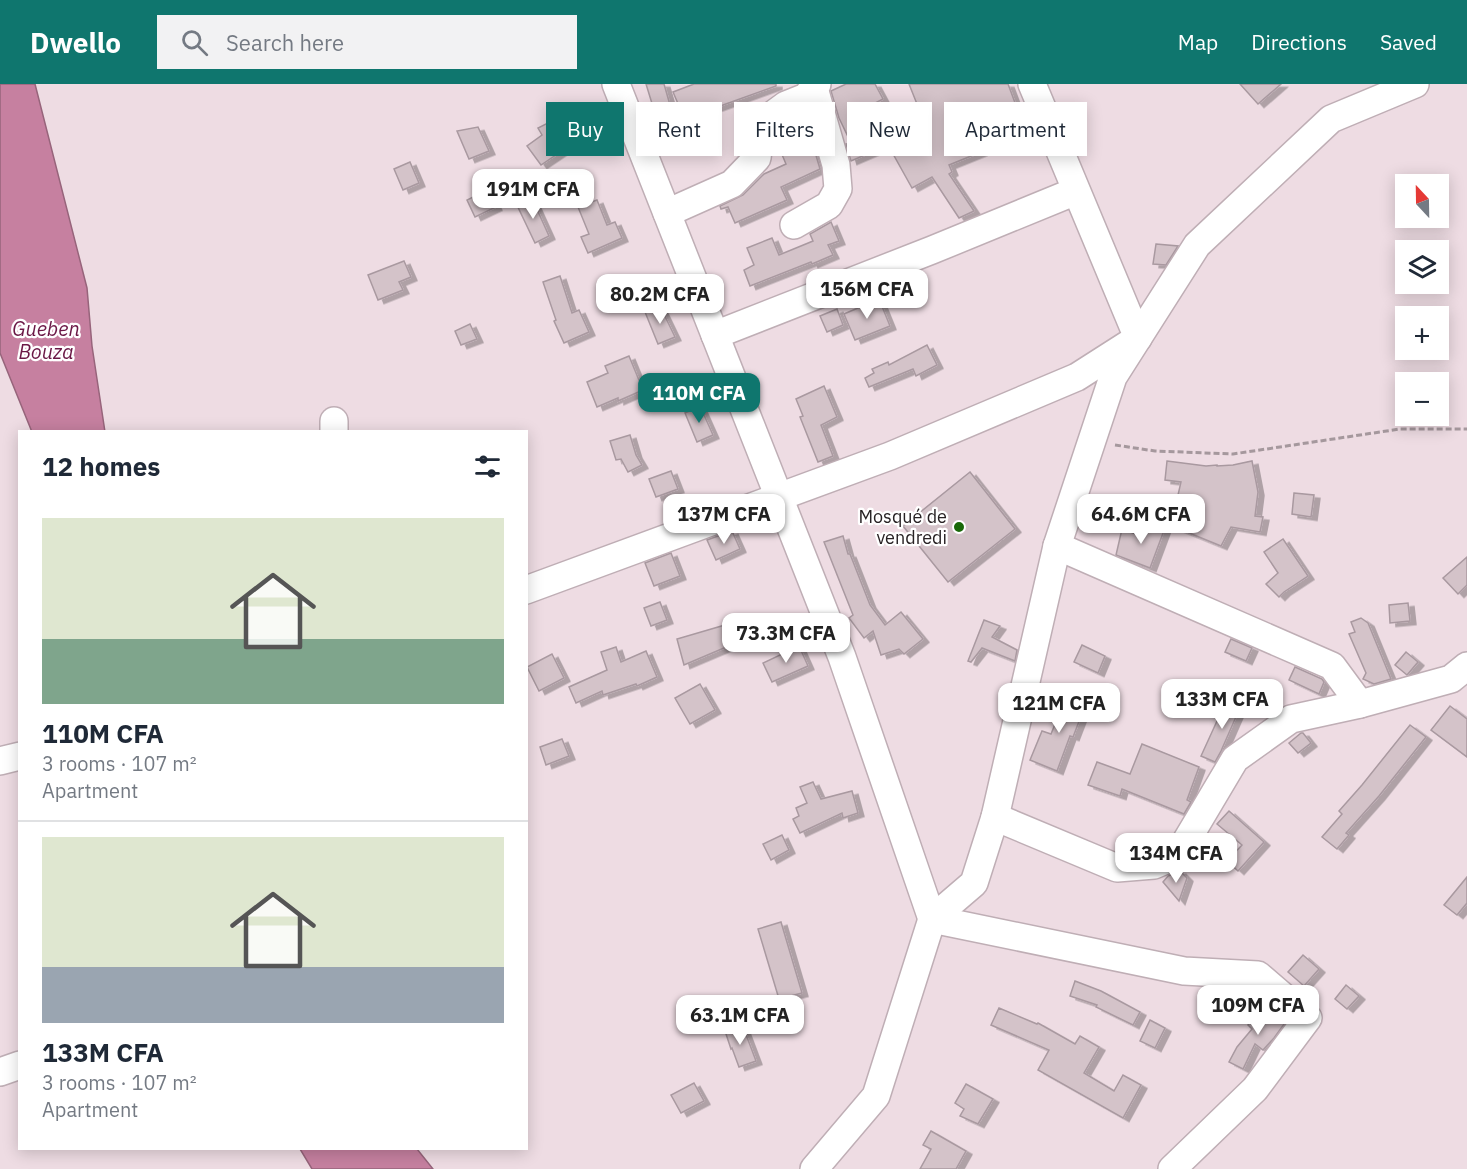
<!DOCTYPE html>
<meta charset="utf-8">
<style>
body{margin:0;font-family:"IBM Plex Sans",sans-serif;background:#f2f2f3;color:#1f2937;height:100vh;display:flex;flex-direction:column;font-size:22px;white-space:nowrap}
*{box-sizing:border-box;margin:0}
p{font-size:20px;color:#747a83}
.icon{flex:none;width:33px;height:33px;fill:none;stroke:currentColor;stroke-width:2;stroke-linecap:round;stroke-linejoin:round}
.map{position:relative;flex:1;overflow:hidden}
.details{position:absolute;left:18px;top:346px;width:510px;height:720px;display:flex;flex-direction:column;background:#fff;border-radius:0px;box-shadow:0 3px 15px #0003}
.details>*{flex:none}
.guide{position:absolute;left:546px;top:18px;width:570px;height:54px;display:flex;gap:12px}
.needle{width:39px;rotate:338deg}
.fabs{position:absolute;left:1395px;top:90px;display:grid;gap:12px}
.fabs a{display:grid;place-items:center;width:54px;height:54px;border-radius:0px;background:#fff;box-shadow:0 3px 15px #0003;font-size:30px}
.price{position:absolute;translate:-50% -51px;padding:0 14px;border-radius:12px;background:#fff;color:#222;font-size:20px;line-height:39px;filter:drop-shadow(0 2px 3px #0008)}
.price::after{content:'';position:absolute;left:50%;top:36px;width:18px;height:14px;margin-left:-9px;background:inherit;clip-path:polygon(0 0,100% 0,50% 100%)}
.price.current{background:#0f766e;color:#fff}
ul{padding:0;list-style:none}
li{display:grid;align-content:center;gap:12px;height:318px;padding:0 24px}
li+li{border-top:2px solid #e0e1e3}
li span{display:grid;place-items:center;height:186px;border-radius:0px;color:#555}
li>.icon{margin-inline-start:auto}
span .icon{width:108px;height:108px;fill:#fffc;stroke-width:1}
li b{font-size:26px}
h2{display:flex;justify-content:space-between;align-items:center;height:72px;padding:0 24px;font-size:26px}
.chip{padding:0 21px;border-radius:0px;background:#fff;box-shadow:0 3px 15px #0003;font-size:21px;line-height:54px}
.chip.current{background:#0f766e;color:#fff}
header{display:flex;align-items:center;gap:36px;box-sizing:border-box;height:84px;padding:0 30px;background:#0f766e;color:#fff}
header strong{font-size:28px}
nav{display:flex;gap:33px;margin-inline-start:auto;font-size:21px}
.search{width:420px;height:54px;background:#f2f2f3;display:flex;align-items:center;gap:15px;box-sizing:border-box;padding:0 21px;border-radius:0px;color:#747a83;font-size:22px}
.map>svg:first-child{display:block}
.water{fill:#c680a0;stroke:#97647b;stroke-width:1.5}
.building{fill:#d4c3c9;stroke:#a999a0;stroke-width:1.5;filter:url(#shadow)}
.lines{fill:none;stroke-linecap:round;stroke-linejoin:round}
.minor-casing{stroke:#bfaeb5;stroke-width:30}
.path{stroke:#a5989d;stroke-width:3;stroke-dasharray:6 3;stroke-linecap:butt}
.minor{stroke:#fff;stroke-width:27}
.poi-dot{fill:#186808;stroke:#fff;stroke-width:2}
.labels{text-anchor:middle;stroke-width:4.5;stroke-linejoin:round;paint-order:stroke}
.poi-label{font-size:18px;fill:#282224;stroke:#fff;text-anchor:end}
.water-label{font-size:20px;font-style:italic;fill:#6b1846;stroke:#fff}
</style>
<header>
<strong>Dwello</strong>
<div class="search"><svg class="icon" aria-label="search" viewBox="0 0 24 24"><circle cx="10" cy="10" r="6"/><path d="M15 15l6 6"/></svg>Search here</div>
<nav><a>Map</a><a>Directions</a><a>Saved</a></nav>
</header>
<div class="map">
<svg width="1467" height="1085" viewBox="0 0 1467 1085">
<defs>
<filter id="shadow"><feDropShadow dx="6" dy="3.5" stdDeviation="0" flood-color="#0004"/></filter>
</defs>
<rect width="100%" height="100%" fill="#eedce3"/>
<g class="water">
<path d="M0,0h35l52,204 5,58 13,86h-73l-32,-79z"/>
<path d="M300,1065h117l16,20h-121z"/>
</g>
<g class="building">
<path d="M646,0h18l6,21 -16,5z"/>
<path d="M694,0h82v2l-78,28 -3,-7 -13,6 -9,-21z"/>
<path d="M846,0h29l8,15 -8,4 15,37 35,-16 -16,-40h99l16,43 3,-1 8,17 -18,8 -18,-37 -29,11 11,27 -32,13 3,7 -3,2 25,37 -15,7 -27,-41 -20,11 -24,-43 -37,16 -5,-17 5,-1 -12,-25 -8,-27z"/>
<path d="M1240,0h41l-23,20z"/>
<path d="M564,19l11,18 -8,4 8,17 -34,23 -14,-19 15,-11 -4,-7 14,-7 -5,-8z"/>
<path d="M804,31l16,54 -39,18 6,13 -52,23 -7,-16 -7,2 -1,-3 23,-11 21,-21 22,-10 -11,-26 8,-11 11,-8z"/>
<path d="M478,43l11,24 -20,8 -12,-28z"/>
<path d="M410,78l9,21 -16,7 -9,-21z"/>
<path d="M487,106l9,17 -21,10 -8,-17z"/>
<path d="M529,112l5,10 1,-1 14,31 -14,7 -19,-40z"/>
<path d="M597,116l10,25 8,-3 7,16 -34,15 -7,-16 8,-3 -11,-27z"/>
<path d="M831,138l8,19 -11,4 5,10 -21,9 -1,-2 -61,24 -6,-16 10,-5 -7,-17 25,-10 7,17 34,-14 -3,-7z"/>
<path d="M1156,160l22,2 -12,19 -13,-1z"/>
<path d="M404,177l7,16 -12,5 4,8 -25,10 -10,-25z"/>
<path d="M560,192l12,37 7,-3 10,22 -25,11 -10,-22 2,-1 -13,-38z"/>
<path d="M879,215l11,27 -35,14 -11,-26z"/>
<path d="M660,222l15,31 -17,7 -13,-32z"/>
<path d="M837,225l6,16 -16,7 -7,-16z"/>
<path d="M470,240l7,15 -16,6 -6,-14z"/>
<path d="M927,261l10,20 -21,11 -3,-7 -44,18 -4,-9 9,-5 -2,-4 16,-7 1,3z"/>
<path d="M629,272l14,34 -25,11v-3l-21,9 -10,-25 21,-9 -3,-7z"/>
<path d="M824,302l13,31 -16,8 12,31 -15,6 -18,-45 3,-1 -7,-17z"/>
<path d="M700,322l13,29 -16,7 -12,-29z"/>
<path d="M630,351l6,20 6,10 -14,7 -7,-13 -5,1 -6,-19z"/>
<path d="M1167,377l39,5 11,-1v1l16,-1 19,-4 6,31 -3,24 8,1 -3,15 -29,-5 -10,19 -44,-18 7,-31 -6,-2 3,-13 -16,-2z"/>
<path d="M671,387l7,18 -22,8 -7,-18z"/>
<path d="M970,388l45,57 -67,53 -45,-56z"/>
<path d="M1294,409l20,2 -3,22 -19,-3z"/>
<path d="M1154,435l12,6 -16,43 -34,-13 6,-26 22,8z"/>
<path d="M732,447l8,18 -24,11 -9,-20z"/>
<path d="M843,452l5,18h2l20,51 15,20 16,-13 22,27 -19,15 -5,-5 -18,6 -8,-24 -9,7 -15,-20 4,-3 -29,-73z"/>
<path d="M1283,455l25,37 -24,16 -5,5 -13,-13 12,-11 -14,-21z"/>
<path d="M671,469l9,23 -26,10 -9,-23z"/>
<path d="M1467,473v28l-9,9 -15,-16z"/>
<path d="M660,518l7,18 -16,6 -7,-18z"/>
<path d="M1408,519l2,18 -20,2 -1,-18z"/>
<path d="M1361,534l7,5 23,56 -17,5 -11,-5 3,-6 -17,-39 6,-2 -4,-10z"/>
<path d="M984,536l16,6 -8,11 25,13 -2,11 -33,-13 -11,14 -3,-1z"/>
<path d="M725,541l6,20 -47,20 -7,-26z"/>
<path d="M1231,555l21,9 -6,13 -21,-9z"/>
<path d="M1082,561l23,11 -7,17 -24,-11z"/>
<path d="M799,562l9,20 -36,16 -9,-19z"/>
<path d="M616,563l5,15 25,-11 11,26 -20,9 -1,-2 -33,11 -1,-4 -26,12 -7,-16 38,-17 -6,-18z"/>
<path d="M1406,568l12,10 -11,13 -12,-10z"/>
<path d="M552,570l12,24 -25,13 -12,-24z"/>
<path d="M1295,583l27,12 2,3 -5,12 -30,-14z"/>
<path d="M700,600l15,26 -25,14 -15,-26z"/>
<path d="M1068,608l17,6 -6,11 4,2 -10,26 -3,-1 -13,35 -27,-11 12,-29 9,3z"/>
<path d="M1228,613l14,6 -21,48 -6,11 -14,-6z"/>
<path d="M1450,622l17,13v38l-36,-27z"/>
<path d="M1410,641l16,12 -47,59 -33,37 3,2 -12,14 -15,-12 20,-23 -3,-3 23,-26z"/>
<path d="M1301,649h2l8,10 -13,10 -9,-10z"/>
<path d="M562,655l7,17 -23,9 -6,-18z"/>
<path d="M1142,660l57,23 -12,33 4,2 -7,12 -62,-25 -2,7 -32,-11 9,-23 33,12z"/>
<path d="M813,698l8,17 31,-8 6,22 -15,5 -1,-5 -42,20 -7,-14 6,-3 -3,-8 11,-5 -7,-16z"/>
<path d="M1229,727l35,31 -26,29 -11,-10 15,-16 -25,-21z"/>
<path d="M782,751l7,15 -18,10 -8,-16z"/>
<path d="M1129,751l12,9 -5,7h-9l-7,-5z"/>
<path d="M1180,787l7,7 -8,23 -16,-19 5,-6z"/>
<path d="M1467,793v26l-10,12 -13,-10z"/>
<path d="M781,838l21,71 -23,6 -21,-70z"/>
<path d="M1303,871l16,14 -15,17 -16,-14z"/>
<path d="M1075,897l26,10 39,21 -7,13 -37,-18 1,-2 -27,-9z"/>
<path d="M1346,901l13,11 -12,13 -12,-10z"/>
<path d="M1271,923l16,13 -13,18 -11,12 -8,-6 -12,25 -14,-7 8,-15 15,-18 -4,-4 9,-11 5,4z"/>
<path d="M999,924l38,16 1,-1 37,21 5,-8 19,11 -15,26 30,18 9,-16 18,10 -18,33 -85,-48 11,-20 -58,-25z"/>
<path d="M1150,936l15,8 -10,20 -15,-7z"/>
<path d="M742,940l14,37 -17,6 -7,-19 -1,1 -6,-18z"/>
<path d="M694,999l10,18 -23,12 -10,-18z"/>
<path d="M966,1000l27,15 -15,25 -18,-8 4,-7 -9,-6z"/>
<path d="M931,1047l35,20 -10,18h-36l11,-20 -8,-4z"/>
</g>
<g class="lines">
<defs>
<g id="minor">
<path d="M616,0l226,573 90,262"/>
<path d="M667,129l65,-29 25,-26 3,-25 11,-17 15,-11 20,-8 11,-13"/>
<path d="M794,141l35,-20 9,-16 -2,-24 -22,-77"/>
<path d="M715,251l217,-85 144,-59"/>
<path d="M334,337v11"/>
<path d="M1057,462l275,120 28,38 91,-25 16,-13"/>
<path d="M526,506l364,-134 187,-79 61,-39 -106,-254"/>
<path d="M0,677l20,-5"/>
<path d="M995,733l122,51 37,-3 24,-10 57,-96 56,-40 69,-15"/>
<path d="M932,835l252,52 74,4 50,43 -53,71 -83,80"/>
<path d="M0,988l20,-7"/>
<path d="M814,1085l62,-73 56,-177 42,-36 21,-66 62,-271 56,-169 84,-132 134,-126 84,-35"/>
</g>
</defs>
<use href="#minor" class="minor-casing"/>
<path class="path" d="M1115,361l40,6 78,3 167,-25h67"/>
<use href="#minor" class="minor"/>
</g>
<circle class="poi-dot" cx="959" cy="443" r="6"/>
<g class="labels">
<g class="poi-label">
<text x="947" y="439">Mosqué de<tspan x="947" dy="21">vendredi</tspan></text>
</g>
<g class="water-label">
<text x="46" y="252">Gueben<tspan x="46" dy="23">Bouza</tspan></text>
</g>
</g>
</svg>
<div class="fabs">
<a><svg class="needle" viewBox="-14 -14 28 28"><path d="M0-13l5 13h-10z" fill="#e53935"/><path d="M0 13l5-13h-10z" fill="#747a83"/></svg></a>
<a><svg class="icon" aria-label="layers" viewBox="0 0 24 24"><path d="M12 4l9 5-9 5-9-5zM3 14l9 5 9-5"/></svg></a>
<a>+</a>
<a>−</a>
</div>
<b class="price" style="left:533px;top:136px">191M CFA</b>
<b class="price" style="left:867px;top:236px">156M CFA</b>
<b class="price" style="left:660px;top:241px">80.2M CFA</b>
<b class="price current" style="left:699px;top:340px">110M CFA</b>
<b class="price" style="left:724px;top:461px">137M CFA</b>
<b class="price" style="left:1141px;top:461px">64.6M CFA</b>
<b class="price" style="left:786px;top:580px">73.3M CFA</b>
<b class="price" style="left:1222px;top:646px">133M CFA</b>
<b class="price" style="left:1059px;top:650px">121M CFA</b>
<b class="price" style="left:1176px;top:800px">134M CFA</b>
<b class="price" style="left:1258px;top:952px">109M CFA</b>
<b class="price" style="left:740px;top:962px">63.1M CFA</b>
<div class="guide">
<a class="chip current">Buy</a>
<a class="chip">Rent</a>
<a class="chip">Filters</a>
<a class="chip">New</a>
<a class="chip">Apartment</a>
</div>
<section class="details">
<h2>12 homes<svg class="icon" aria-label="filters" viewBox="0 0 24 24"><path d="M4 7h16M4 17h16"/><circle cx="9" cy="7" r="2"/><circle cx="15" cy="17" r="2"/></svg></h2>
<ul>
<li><span style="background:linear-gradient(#dfe7d0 65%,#7fa58c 0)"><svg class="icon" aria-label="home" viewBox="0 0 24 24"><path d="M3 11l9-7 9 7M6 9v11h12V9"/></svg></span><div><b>110M CFA</b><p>3 rooms · 107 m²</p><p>Apartment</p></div></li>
<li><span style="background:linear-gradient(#dfe7d0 70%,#9aa5b1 0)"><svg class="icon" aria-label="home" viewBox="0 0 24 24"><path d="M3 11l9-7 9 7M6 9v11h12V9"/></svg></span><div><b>133M CFA</b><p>3 rooms · 107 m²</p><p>Apartment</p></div></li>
</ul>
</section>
</div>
